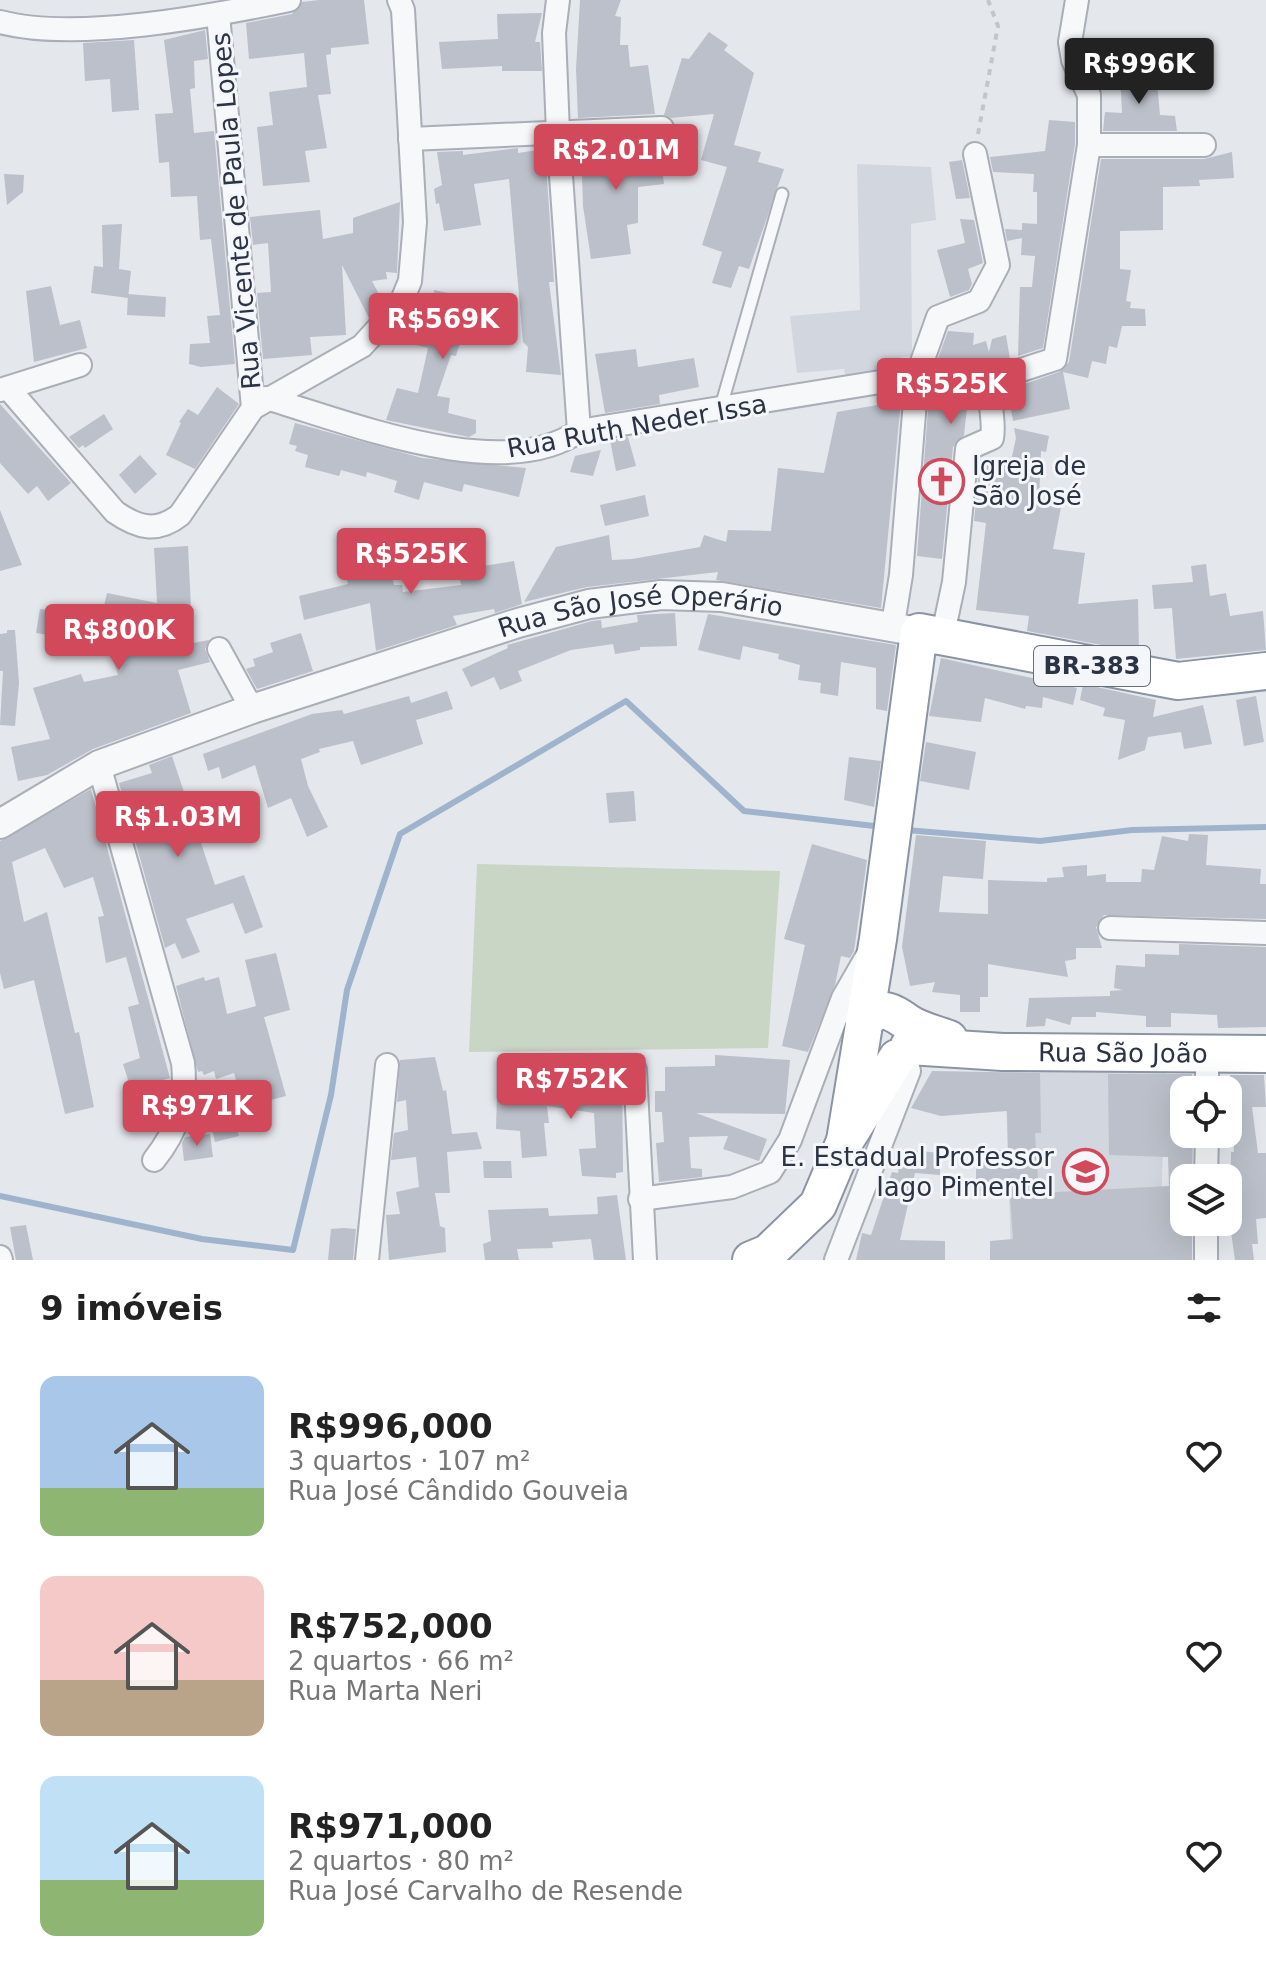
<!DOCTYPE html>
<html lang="pt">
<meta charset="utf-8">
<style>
body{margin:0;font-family:"DejaVu Sans",sans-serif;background:#f6f6f6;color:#222;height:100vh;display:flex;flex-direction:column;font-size:30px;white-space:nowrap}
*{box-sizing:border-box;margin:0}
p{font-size:26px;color:#767676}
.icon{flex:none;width:44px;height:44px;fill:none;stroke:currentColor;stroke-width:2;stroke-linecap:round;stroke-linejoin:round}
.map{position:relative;height:1260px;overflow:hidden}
.drawer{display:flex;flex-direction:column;background:#fff;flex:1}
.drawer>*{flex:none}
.controls{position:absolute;left:1170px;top:1076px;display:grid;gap:16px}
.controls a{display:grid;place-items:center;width:72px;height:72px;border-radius:16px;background:#fff;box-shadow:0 8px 32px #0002;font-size:40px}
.price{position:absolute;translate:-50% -68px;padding:0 18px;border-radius:8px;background:#d1495b;color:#fff;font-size:26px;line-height:52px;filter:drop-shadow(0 2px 4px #0008)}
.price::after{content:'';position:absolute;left:50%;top:48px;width:24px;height:18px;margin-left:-12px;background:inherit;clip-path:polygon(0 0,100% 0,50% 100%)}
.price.on{background:#222;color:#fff}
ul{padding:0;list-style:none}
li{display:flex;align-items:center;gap:24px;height:200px;padding:0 40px}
li span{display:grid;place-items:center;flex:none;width:224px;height:160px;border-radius:16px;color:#555}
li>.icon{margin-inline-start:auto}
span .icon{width:96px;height:96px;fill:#fffc;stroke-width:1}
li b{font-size:34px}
h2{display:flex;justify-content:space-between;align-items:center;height:96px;padding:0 40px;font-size:34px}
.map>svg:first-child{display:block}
.built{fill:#d2d6de}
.green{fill:#c9d6c5}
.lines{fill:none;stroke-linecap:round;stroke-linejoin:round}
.stream{stroke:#9fb4cc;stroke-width:6}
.building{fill:#bbc0ca}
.service-casing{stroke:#a9aeb7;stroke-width:15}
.minor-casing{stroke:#a9aeb7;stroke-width:26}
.tertiary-casing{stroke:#a9aeb7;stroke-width:32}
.trunk-casing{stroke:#8b94a3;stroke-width:40}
.path{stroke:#c2c5cb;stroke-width:4;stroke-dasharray:6 6;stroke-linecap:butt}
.service{stroke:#f7f8fa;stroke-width:11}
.minor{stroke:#f7f8fa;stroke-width:22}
.tertiary{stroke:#f7f8fa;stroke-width:28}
.trunk{stroke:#fff;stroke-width:36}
.labels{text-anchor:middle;stroke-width:6;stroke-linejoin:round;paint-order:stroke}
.shield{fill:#f4f6f9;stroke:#676e7b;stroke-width:2}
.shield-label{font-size:24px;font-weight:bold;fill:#2b3445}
.street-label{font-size:26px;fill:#2b3445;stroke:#f4f6f9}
.poi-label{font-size:26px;fill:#2b3445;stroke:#f4f6f9;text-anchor:start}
</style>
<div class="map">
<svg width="1266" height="1260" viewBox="0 0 1266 1260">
<rect width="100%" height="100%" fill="#e4e7ec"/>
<g class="built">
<path d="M857,164l74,3 5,53 -25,4 1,132 -11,1 2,14 -56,11 -3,-13 -47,4 -7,-57 70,-6z"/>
<path d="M1005,1062l161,5 -7,193h-148z"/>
</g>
<path class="green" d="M477,864l303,7 -12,177 -299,4z"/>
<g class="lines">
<g class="stream">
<path d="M906,830l134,11 92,-11 134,-3"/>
<path d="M0,1196l202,43 91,11 38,-155 16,-105 53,-156 226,-133 118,110 139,16"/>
</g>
</g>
<g class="building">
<path d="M319,0h45l5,44 -38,4v6l-5,1 5,39 -13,1 9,53 -22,3 5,31 -47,4 -6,-59 16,-2 -4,-33 38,-5 -3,-34 -55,6 -3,-36 46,-9 10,-12z"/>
<path d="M580,0h41l-6,16 6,1 -1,28h8l2,22 18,-2 7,49 -77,4 -2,-49z"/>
<path d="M542,13l-7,29h5l2,29h-40v-5l-60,3 -3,-27 59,-3 -1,-25z"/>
<path d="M205,30l3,29 -14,2 1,27 -5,1 4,44 20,-2 21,233 -34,3 -12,-3 1,-20 20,-1 -3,-27 13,-1 -9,-76 -11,1 -3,-44 -26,1 -2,-35 -10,1 -4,-49 18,-1 -9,-73z"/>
<path d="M709,32l19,13 -4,5 30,23 -20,72 27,7 -3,10 26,7 -35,100 -10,-3 -8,22 -19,-5 10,-31 -20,-7 25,-78 -26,-7 13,-46 -43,4 -7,-3 18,-57 7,1z"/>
<path d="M134,40l5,70 -27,2 -2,-33 -25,2 -2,-38z"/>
<path d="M1156,72l4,43 15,1 2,15h-74l2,-19 17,1 -2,-40z"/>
<path d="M1049,120l26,2v22l-32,204 -25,8 2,-69h12l3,-31 -14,-1 1,-17 -15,3 -2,-12 17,1v-7l15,1v-32h-4l1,-18 -41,-2 -3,-15 55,-6z"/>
<path d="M659,142l5,42 -26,3v36l-11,2 4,29 -40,5 -8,-53 -2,-60z"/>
<path d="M518,148v5l27,-4 9,133h-5l12,93 -35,-3 2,-25 -5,-5 -14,-163 -35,5 7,41 -37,6 -5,-28 -3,1 -2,-15 8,-4 -5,-33 26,-1v4z"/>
<path d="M1232,152l2,26 -35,2 1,6 -37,1v43l-43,1v38l11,1 -5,31 5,1 -1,6 15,1 1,17h-24l-5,22 -8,-2 -3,18 -14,-3 -4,17 -25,-6 7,37 -57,12 -2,-12h-6l2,-19 52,-18 10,-10 32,-203h103z"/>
<path d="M962,160l8,38 -14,1 -7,-37z"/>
<path d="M4,174l20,1 -1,17 -16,13z"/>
<path d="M400,202l-3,71 -11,-1 1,7 -15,2 11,21 -14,16 -27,-53 4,70 -36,2 2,18 -49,4 -6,-66 14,-1 -3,-49 -15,2 -3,-28 70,-7 3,29 30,-6v-15z"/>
<path d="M960,219l14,1 9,43 -15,6 4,15 -3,6 -19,7 -13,-47 28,-7z"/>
<path d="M122,224l-3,45 12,2 -3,27 -37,-5 3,-27 9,1 -1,-42z"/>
<path d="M51,286l9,39 20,-5 7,28 -53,14 -8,-71z"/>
<path d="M434,290l62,13 6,35 -38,-9 -8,27 -5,-1 -14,41 13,2 -2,15 28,7v13l-7,4 -83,-17 11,-32 21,5 10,-45 -19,-5 7,-26 14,4z"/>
<path d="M128,294l38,3 -1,20 -38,-2z"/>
<path d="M948,331l26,2 -1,12 13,-4 3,11 3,-13 14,-4 4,24 -25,12 -7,18 -1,19h-10l-3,27 -11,12 -11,112 -25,-3 12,-160 5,-1 4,-37z"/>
<path d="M636,349l2,18 56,-9 5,29 -40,8 1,9 -55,9 -10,-59z"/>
<path d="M217,387l22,17 -44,65 -29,-14 15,-32 -2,-1 9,-13 10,6z"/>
<path d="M901,401l-20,207 -165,-28 2,-8 -131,15 -63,15 32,-55 53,-12 3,25 20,-1 68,-12 4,-12 22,7 2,-12 43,1 7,-63 46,5 13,-61z"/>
<path d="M0,404l71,79 -23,18 -11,-15 -9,8 -28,-31z"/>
<path d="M104,414l9,15 -28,19 -2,-3 -4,3 -10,-11z"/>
<path d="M295,423l127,35 104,10 -7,29 -55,-13 -2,8 -38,-10 -5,18 -25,-8 3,-11 -30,-9 -1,5 -25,-7 -2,6 -34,-9 3,-12 -13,-4 2,-5 -8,-2z"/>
<path d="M1014,428l35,8 -3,16 -5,-1 -2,51 22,5 -8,42 32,4 -7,51 60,-5 1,53 -112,-21 2,-15 -53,-6 10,-87 -12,-2 6,-61 31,1 5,-23z"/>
<path d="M628,437l8,29 -20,5 -6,-31z"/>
<path d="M601,450l-8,26 -23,-4 5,-16z"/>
<path d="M140,455l17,19 -22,20 -16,-19z"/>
<path d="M645,495l4,21 -44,10 -5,-21z"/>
<path d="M0,510l22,55 -22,6z"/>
<path d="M384,539l10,46h8l1,7 58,-7 -3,-15 56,-9 8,43 -27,9 -1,-4 -41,7 4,9 -81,26 -6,-48 -66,17 -5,-24 49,-12 -8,-35z"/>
<path d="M188,546l3,62 3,1 -11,36 26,-5 -4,9 5,13 -32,8 13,43 -98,36 -46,26 -29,6 -7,-34 39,-8 -17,-51 48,-14 3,8 34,-7 -10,-31 -72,-11 4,-24 17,2v5l43,7 7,-30 50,10 -3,-55z"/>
<path d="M1206,564l4,32 16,-3 4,23 33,-5 3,39 -90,9 -4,-51 -18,1 -2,-24 41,-3 -2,-16z"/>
<path d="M675,613l2,33 -37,1v3l-25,4 -2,-10 -42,6 -53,21 4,10 -22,9 -6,-13 -23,10 -9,-18 46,-21 -1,-3 85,-24 9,-1 1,8 36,-6 -1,-7z"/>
<path d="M708,614l188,31 -9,66 -11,-2v-41l-35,-6 -3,34 -18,-3 1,-10 -23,-3 2,-15 -22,-6 1,-5 -36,-8 -3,14 -42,-10z"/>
<path d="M7,630h8l4,53 -4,43 -15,-1 3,-54h-3v-37l7,-1z"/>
<path d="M301,633l12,38 -56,18 -11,-20 9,-3 -2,-7 20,-7 -3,-9z"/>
<path d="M941,658l136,30 -4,17 -30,-8 -1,11 -16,-2 -1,3 -40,-11 -4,24 -52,-6z"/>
<path d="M1083,684l73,16 -3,17 50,-12 9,39 -28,5 -3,-17 -33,5 -3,13 -27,10 7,-40 -22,-4 2,-8 -25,-8z"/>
<path d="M447,691l6,18 -37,11 7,24 -62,21 -8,-24 -34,8 1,3 -19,7 7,27 20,41 -21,10 -16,-39 -23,10 -13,-43 -33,14 -3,-12 -11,4 -5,-17 109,-40 30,-4 2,4 65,-18 2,7z"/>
<path d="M1256,696l8,46 -20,4 -8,-46z"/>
<path d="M926,742l50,10 -7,38 -49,-9z"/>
<path d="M172,756l43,129 29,-10 19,52 -18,7 -12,-31 -47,16 14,33 -18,7 -7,-16 -10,5 -46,-165 33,-10 -3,-8z"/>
<path d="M849,757l32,4 -7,46 -30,-7z"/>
<path d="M91,789l79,289 -39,11 -8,-25 17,-6 -12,-51 11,-3 -13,-47 -20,6 -8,-46 6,-1 -11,-39 -29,11 -19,-40 -33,14 12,60 23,-10 28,121 4,-1 15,75 -29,7 -31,-134 -30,9 -4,-16v-132z"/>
<path d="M634,791l2,30 -27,2 -3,-30z"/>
<path d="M1189,834l19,1 -2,30 55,4 -1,15h6v35l-162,-4 -8,12 6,21h-26v11l-11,2 3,16 -80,-13v33h-8v15h-20v-17l-28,-3 3,-10 -25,4 -8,-39 14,-112 70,6 -3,38 -40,-3 -4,36 49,2v-34l59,2v-4l17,-1 -2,-10 25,-2v11l19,-2v8h35l1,-13 12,1 8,-34 26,5z"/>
<path d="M812,844l55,16 -13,91 -4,7 -9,-2 -6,29 -27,67 -26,-6 23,-101 -21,-6z"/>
<path d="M1179,944l87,3v80l-48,1 -1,-13 -46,-2v14h-25v-11l-50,-4v5h-24l-2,8 -24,-7 -1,8 -19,1 3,-29 81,-2v-5l13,-1 -9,-2 2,-23 29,2v-13l34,1z"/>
<path d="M276,953l14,57 -26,7 22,79 -43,11 -9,-34 -18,6 -2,-8 -10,4 -2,-4 -4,1 -22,-86 28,-9 1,4 14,-4 8,37 29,-8 -11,-46z"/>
<path d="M715,1055l75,5 -5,54 -89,-1 71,26 -8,22 -36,-12 5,-13 -39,1 2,31 11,1v8l-43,5 -3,-39 8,-1 -2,-30h-7v-21h10v-24l50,-1z"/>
<path d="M435,1057l8,34 3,-1 6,44 25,-2 5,17 -35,3 3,41h-15l5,33 5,2 1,24 -57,8 -3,-45 14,-1 -4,-22 23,-5 -3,-30 -25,3 3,-27 14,-3 -2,-30 -9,2 3,-42z"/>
<path d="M604,1066h18l1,106 -7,1v5l-34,-2 -3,-27 17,-1 -2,-35 -47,-7 2,17h-5l3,33 -25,2 -2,-27 -24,-2 1,-36h49v-8l24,-2 2,10 32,-8z"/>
<path d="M932,1071l108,2 1,60h-6l4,60 130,-7 -1,-29 -59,-2 -1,-81h84l1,16h-9v44h9l-1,44h-8v44h8v38h-202v-19l23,-2 -3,-42 -34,-1v-45l32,-1 -1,-39 -66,5 -30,-8z"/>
<path d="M1230,1075h34l2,32h-14l6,46h8v65l-10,1 2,25h-6l2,16h-19l-5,-35 1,-73h3z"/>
<path d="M233,1114l6,22 -24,6 -5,-22z"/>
<path d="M210,1134l3,23 -29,4 -2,-18 3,-6z"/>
<path d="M901,1149l39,4v22l-25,-2 -15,67 45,1v19h-89l6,-27 9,2 21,-63 6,1z"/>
<path d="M483,1161h28l1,17h-28z"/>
<path d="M617,1195l9,65h-32l-3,-21 -39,3 1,6 -36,1 2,11h-34l-2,-16 8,-3 -3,-31 60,-2 1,8 49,-2 -1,-17z"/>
<path d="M26,1225l7,35h-17l-6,-33z"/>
<path d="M344,1228l12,1 -3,31h-25l3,-31z"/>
</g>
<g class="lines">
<defs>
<path id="service" d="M720,410l62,-216"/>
<g id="minor">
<path d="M558,0l-4,33 4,100 21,298"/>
<path d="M218,14l35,394"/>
<path d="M0,22c76,20 212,-6 289,-22"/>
<path d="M410,139l252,-11"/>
<path d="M1089,145h115"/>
<path d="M8,388l107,124c23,16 42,21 65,3l73,-107 109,-62 39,-43 9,-22 5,-59 -12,-212 -4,-10"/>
<path d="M0,390l80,-25"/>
<path d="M266,398c82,24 237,87 313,33l338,-55"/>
<path d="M892,630l9,-55 16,-199 21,-59 41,-16 19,-36 -23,-111"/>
<path d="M943,634l11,-52 13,-133 25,-11c4,-21 -8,-41 5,-60l58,-19 34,-214v-50l-16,-35 -3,-18 7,-42"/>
<path d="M219,649l33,60"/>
<path d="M99,765l84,298c4,38 -5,67 -29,97"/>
<path d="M1110,928l156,5"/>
<path d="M635,1070l10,190"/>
<path d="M1207,1090v-36"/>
<path d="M1206,1178l1,-44"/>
<path d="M640,1199l92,-12 38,-15 20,-32 53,-142 26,-45"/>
<path d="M0,1257l1,3"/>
<path d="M367,1260l20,-195"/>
<path d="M836,1260l73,-189 -5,-18"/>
<path d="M1206,1260v-38"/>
</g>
<g id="tertiary">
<path id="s1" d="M0,824l99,-59 153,-56 266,-86 71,-19 72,-9 61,2 197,35"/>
</g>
<g id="trunk">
<path d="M864,1021c16,-17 27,-10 43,1 11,8 29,12 42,17"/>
<path id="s2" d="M909,1046l94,6 263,2"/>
<path d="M845,1141l33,-202 41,-307 259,49 88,-10"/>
<path d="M751,1260l17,-7 50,-48 27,-64 52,-83"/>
</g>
</defs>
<use href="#service" class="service-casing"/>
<use href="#minor" class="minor-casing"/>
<use href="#tertiary" class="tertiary-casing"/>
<use href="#trunk" class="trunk-casing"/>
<path class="path" d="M978,134l20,-108 -10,-26"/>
<use href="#service" class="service"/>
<use href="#minor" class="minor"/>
<use href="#tertiary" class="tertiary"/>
<use href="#trunk" class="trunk"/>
</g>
<defs>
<symbol id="church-ring" viewBox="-11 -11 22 22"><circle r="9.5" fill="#f4f6f9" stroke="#d1495b" stroke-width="1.5"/><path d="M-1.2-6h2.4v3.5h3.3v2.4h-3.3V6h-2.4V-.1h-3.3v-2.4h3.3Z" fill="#d1495b"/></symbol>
<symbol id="school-ring" viewBox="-11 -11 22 22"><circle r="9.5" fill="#f4f6f9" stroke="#d1495b" stroke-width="1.5"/><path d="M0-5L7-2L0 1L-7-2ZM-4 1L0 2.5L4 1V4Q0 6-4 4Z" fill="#d1495b"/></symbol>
</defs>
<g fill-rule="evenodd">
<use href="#church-ring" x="916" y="456" width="51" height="51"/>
<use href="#school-ring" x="1060" y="1146" width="51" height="51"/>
</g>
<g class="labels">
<rect class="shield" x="1034" y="646" width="116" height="40" rx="6"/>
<g class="shield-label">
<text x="1092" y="674">BR-383</text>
</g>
<g class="street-label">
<text transform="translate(236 211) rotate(-95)" y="9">Rua Vicente de Paula Lopes</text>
<text transform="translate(637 426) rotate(-10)" y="9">Rua Ruth Neder Issa</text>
<text dy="9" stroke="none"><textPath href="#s1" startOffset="682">Rua São José Operário</textPath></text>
<text dy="9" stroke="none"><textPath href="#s2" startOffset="214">Rua São João</textPath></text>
</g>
<g class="poi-label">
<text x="972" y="475">Igreja de<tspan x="972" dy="30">São José</tspan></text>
<text x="1054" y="1166" text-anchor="end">E. Estadual Professor<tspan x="1054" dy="30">Iago Pimentel</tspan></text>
</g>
</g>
</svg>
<div class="controls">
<a><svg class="icon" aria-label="locate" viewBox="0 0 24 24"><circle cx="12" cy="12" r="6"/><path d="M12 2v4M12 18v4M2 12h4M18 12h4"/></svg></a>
<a><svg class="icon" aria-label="layers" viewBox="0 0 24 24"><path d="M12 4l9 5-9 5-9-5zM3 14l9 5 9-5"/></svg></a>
</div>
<b class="price on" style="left:1139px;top:106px">R$996K</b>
<b class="price" style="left:616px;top:192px">R$2.01M</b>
<b class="price" style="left:443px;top:361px">R$569K</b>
<b class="price" style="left:951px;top:426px">R$525K</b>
<b class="price" style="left:411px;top:596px">R$525K</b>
<b class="price" style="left:119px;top:672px">R$800K</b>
<b class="price" style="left:178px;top:859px">R$1.03M</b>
<b class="price" style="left:571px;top:1121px">R$752K</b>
<b class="price" style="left:197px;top:1148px">R$971K</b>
</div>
<section class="drawer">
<h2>9 imóveis<svg class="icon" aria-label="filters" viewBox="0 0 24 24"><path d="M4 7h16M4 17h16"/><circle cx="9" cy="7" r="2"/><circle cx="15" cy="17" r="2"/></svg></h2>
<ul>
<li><span style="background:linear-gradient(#a9c7e8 70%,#8fb573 0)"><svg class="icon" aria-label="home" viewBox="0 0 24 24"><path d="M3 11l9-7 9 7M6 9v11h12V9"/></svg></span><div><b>R$996,000</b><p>3 quartos · 107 m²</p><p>Rua José Cândido Gouveia</p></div><svg class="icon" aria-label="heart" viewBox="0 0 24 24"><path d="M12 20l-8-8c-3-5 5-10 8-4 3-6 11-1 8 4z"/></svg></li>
<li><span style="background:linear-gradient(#f6c9c9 65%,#b9a48a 0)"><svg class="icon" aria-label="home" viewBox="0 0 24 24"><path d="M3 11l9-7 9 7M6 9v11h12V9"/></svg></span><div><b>R$752,000</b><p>2 quartos · 66 m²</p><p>Rua Marta Neri</p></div><svg class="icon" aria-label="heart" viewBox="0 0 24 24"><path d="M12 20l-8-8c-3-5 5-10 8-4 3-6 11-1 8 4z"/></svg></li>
<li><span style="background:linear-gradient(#bfe0f5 65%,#8fb573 0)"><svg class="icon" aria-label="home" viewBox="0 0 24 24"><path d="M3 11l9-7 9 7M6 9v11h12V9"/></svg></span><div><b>R$971,000</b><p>2 quartos · 80 m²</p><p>Rua José Carvalho de Resende</p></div><svg class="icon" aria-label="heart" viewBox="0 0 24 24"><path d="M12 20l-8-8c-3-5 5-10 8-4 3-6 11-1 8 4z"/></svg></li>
</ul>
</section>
